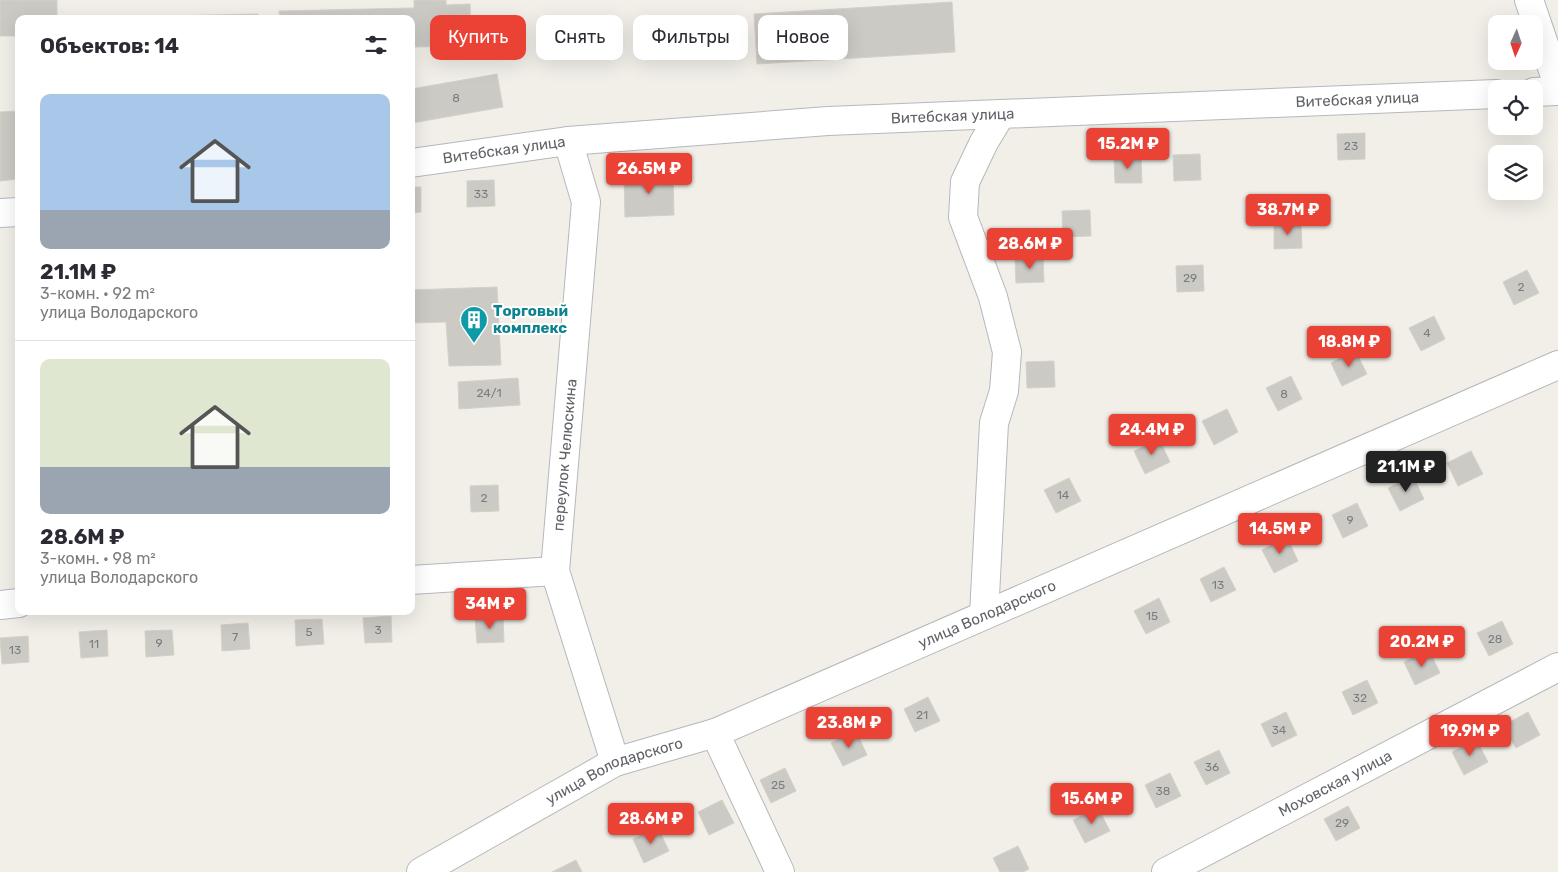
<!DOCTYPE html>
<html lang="ru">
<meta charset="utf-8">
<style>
body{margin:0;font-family:Rubik,sans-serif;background:#f2f2f3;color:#2b2b33;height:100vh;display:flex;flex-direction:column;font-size:19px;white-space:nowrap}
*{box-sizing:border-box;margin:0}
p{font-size:16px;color:#7c7c81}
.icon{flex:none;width:28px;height:28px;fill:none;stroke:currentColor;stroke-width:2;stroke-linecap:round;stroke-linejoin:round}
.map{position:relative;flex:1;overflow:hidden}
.sheet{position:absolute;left:15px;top:15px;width:400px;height:600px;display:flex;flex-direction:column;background:#fff;border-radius:10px;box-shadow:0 5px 20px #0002}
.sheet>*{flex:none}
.top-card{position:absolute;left:430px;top:15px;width:475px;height:45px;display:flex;gap:10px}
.needle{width:32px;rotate:183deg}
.tools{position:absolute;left:1488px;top:15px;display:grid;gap:10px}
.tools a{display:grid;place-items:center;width:55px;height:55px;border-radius:10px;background:#fff;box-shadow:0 5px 20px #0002;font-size:25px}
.price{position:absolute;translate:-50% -42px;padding:0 11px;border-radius:5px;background:#ea4335;color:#fff;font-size:16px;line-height:32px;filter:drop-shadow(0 1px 2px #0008)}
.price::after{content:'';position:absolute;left:50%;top:30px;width:15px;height:11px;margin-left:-8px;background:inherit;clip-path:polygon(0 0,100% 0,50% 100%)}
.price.current{background:#222;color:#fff}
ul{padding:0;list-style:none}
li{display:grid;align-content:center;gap:10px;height:265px;padding:0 25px}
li+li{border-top:1px solid #e1e1e2}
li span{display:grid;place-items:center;height:155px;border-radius:10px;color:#555}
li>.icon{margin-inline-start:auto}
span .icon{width:90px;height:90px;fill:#fffc;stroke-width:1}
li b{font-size:21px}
h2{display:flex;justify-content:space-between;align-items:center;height:60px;padding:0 25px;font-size:21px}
.chip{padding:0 18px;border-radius:10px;background:#fff;box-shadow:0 5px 20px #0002;font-size:18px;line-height:45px}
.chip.current{background:#ea4335;color:#fff}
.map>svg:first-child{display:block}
.building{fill:#cccac5;stroke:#d6d1c6}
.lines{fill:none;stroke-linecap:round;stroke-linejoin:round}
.minor-casing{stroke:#b5b8bc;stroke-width:30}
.tertiary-casing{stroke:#b5b8bc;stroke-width:30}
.minor{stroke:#fff;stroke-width:28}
.tertiary{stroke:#fff;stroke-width:28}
.labels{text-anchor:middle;stroke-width:4;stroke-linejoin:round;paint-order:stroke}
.number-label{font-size:12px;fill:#7a7d7f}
.street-label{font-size:15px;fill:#5f6368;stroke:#fff}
.culture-label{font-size:15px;font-weight:bold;fill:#0d838f;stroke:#fff;text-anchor:start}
</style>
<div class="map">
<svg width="1558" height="872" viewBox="0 0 1558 872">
<rect width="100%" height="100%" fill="#f1efe8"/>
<g class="building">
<path d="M0,0h57v19h-38v17h-19z"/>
<path d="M414,0h32v5l24,-1 1,42 -60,1v-28h-131l-1,-8 135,-3z"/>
<path d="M952,2l3,50 -198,12 -3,-50z"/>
<path d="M258,14v5h-95v-3z"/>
<path d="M497,74l6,33 -91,16 -1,-34z"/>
<path d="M19,111v68l-19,2v-69z"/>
<path d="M1365,133v26l-27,1 -1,-26z"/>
<path d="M1200,154l1,26 -27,1 -1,-26z"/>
<path d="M1114,157h27l1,26h-27z"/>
<path d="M673,174l1,41 -49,2 -1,-42z"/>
<path d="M494,180l1,26 -28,1v-26z"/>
<path d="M411,187h10v25l-10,1z"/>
<path d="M1090,210l1,26 -28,1 -1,-26z"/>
<path d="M1301,223l1,25 -28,1v-25z"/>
<path d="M1043,257l1,25 -28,1 -1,-25z"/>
<path d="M1203,265l1,26 -27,1 -1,-26z"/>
<path d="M1527,270l12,23 -25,12 -11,-23z"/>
<path d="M497,287l4,78 -52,1 -3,-44 -35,1v-33z"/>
<path d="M1434,316l11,23 -24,12 -12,-23z"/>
<path d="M1355,350l12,24 -25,12 -11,-23z"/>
<path d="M1054,361l1,26 -28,1 -1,-26z"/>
<path d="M1291,376l11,23 -24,12 -12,-23z"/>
<path d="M518,378l2,27 -61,4 -1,-27z"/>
<path d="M1227,409l11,23 -24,13 -12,-24z"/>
<path d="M1159,439l11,23 -25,12 -11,-23z"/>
<path d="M1471,451l12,23 -25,12 -11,-23z"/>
<path d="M1413,476l11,23 -24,12 -12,-23z"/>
<path d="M1069,478l12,23 -25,12 -12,-23z"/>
<path d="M498,485l1,26 -28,1 -1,-26z"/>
<path d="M1357,503l11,23 -25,12 -11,-23z"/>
<path d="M1287,537l11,24 -24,12 -12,-23z"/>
<path d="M1224,567l12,23 -25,12 -11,-23z"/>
<path d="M1159,598l11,24 -24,12 -12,-23z"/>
<path d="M391,616l1,26 -27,1 -2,-25z"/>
<path d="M503,616l1,26 -27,1 -2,-25z"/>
<path d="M322,619l2,25 -28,2 -1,-26z"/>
<path d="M1502,621l11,23 -24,12 -12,-23z"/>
<path d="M248,623l2,26 -28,2 -1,-26z"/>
<path d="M107,630l1,26 -27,2 -2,-26z"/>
<path d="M172,630l2,25 -28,2 -1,-26z"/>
<path d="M28,636l1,26 -27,2 -2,-26z"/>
<path d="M1429,650l11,23 -25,12 -11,-23z"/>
<path d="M1367,680l11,23 -25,12 -11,-23z"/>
<path d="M928,697l12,24 -25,11 -11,-23z"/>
<path d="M1286,712l11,23 -25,12 -11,-23z"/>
<path d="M1528,712l12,23 -24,13 -13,-22z"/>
<path d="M856,731l11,24 -24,11 -12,-23z"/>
<path d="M1476,739l12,23 -24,13 -12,-23z"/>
<path d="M1219,750l11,23 -24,12 -12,-23z"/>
<path d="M785,768l11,23 -25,12 -11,-23z"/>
<path d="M1170,773l11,23 -25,12 -11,-23z"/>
<path d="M722,800l12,23 -25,12 -11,-23z"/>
<path d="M1348,806l12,22 -24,13 -12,-22z"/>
<path d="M1098,808l12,23 -25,12 -12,-23z"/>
<path d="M658,828l11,23 -25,12 -11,-24z"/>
<path d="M1018,846l11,23 -6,3h-23l-7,-14z"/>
<path d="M576,860l6,12h-30z"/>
</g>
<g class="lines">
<defs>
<g id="minor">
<path d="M1534,92l24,-1"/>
<path d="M568,141l18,61 -31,369 60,191"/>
<path id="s1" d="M411,163l157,-22 260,-20 668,-27"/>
<path d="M0,213l19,-1"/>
<path d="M411,580l144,-9"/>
<path d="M0,605l19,-2"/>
<path d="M984,615l10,-192 10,-32 3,-39 -14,-55 -30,-80 2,-35 19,-40 17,-28"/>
<path d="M715,733l65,139"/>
<path id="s2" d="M421,872l194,-110 100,-29 843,-368"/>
<path id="s3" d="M1166,872l392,-205"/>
</g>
<path id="tertiary" d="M1529,0l29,85"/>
</defs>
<use href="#minor" class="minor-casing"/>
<use href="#tertiary" class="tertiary-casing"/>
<use href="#minor" class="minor"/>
<use href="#tertiary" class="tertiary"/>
</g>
<defs>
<symbol id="building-pin" viewBox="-11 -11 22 30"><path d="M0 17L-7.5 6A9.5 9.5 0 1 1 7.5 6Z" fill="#0f9aa8" stroke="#fff"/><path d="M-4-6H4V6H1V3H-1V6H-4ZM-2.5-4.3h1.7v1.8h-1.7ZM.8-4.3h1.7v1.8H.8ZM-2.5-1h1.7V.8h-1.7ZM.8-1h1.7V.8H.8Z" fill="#fff"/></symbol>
</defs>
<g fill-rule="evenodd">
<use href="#building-pin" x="458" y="304" width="32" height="43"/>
</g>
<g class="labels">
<g class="number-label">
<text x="456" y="102">8</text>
<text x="1351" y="150">23</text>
<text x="481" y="198">33</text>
<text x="1190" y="282">29</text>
<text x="1521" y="291">2</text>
<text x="1427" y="337">4</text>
<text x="489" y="397">24/1</text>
<text x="1284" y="398">8</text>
<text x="1063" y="499">14</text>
<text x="484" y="502">2</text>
<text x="1350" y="524">9</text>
<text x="1218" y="589">13</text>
<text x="1152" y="620">15</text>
<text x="378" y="634">3</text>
<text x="309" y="636">5</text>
<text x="235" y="641">7</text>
<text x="1495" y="643">28</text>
<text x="159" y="647">9</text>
<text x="94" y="648">11</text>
<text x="15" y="654">13</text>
<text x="1360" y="702">32</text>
<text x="922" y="719">21</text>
<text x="1279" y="734">34</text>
<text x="1212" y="771">36</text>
<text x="778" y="789">25</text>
<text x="1163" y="795">38</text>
<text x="1342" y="827">29</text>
</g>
<g class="street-label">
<text dy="5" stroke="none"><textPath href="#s1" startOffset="949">Витебская улица</textPath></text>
<text dy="5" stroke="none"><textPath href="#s1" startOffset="544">Витебская улица</textPath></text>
<text dy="5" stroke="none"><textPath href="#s1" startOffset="94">Витебская улица</textPath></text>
<text transform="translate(565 455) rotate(-85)" y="5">переулок Челюскина</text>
<text dy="5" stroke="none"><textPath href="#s2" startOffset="624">улица Володарского</textPath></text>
<text dy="5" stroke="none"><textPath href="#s2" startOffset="219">улица Володарского</textPath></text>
<text dy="5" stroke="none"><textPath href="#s3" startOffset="191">Моховская улица</textPath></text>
</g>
<g class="culture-label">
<text x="493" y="316">Торговый<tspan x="493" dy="17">комплекс</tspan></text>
</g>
</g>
</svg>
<div class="tools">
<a><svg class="needle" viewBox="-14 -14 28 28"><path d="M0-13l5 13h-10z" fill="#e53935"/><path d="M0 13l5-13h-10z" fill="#7c7c81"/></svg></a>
<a><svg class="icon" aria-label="locate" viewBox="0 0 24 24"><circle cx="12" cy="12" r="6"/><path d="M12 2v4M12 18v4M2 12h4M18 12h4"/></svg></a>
<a><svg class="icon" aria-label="layers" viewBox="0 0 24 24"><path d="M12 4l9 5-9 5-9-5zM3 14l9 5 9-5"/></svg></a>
</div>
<b class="price" style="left:1128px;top:170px">15.2M ₽</b>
<b class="price" style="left:649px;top:195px">26.5M ₽</b>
<b class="price" style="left:1288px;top:236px">38.7M ₽</b>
<b class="price" style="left:1030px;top:270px">28.6M ₽</b>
<b class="price" style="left:1349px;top:368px">18.8M ₽</b>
<b class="price" style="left:1152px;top:456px">24.4M ₽</b>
<b class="price current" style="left:1406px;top:493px">21.1M ₽</b>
<b class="price" style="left:1280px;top:555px">14.5M ₽</b>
<b class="price" style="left:490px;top:630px">34M ₽</b>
<b class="price" style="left:1422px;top:668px">20.2M ₽</b>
<b class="price" style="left:849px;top:749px">23.8M ₽</b>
<b class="price" style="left:1470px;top:757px">19.9M ₽</b>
<b class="price" style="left:1092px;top:825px">15.6M ₽</b>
<b class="price" style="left:651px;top:845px">28.6M ₽</b>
<div class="top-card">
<a class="chip current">Купить</a>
<a class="chip">Снять</a>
<a class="chip">Фильтры</a>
<a class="chip">Новое</a>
</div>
<section class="sheet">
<h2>Объектов: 14<svg class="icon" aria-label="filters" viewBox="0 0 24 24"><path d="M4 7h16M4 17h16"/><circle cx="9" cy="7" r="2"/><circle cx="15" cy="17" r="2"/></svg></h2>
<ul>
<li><span style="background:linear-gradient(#a9c7e8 75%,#9aa5b1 0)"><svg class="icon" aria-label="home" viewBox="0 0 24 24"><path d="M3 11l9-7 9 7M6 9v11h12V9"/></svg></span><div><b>21.1M ₽</b><p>3-комн. · 92 m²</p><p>улица Володарского</p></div></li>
<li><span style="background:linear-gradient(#dfe7d0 70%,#9aa5b1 0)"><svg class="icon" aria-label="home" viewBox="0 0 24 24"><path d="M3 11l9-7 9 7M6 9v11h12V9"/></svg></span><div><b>28.6M ₽</b><p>3-комн. · 98 m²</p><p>улица Володарского</p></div></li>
</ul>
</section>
</div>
